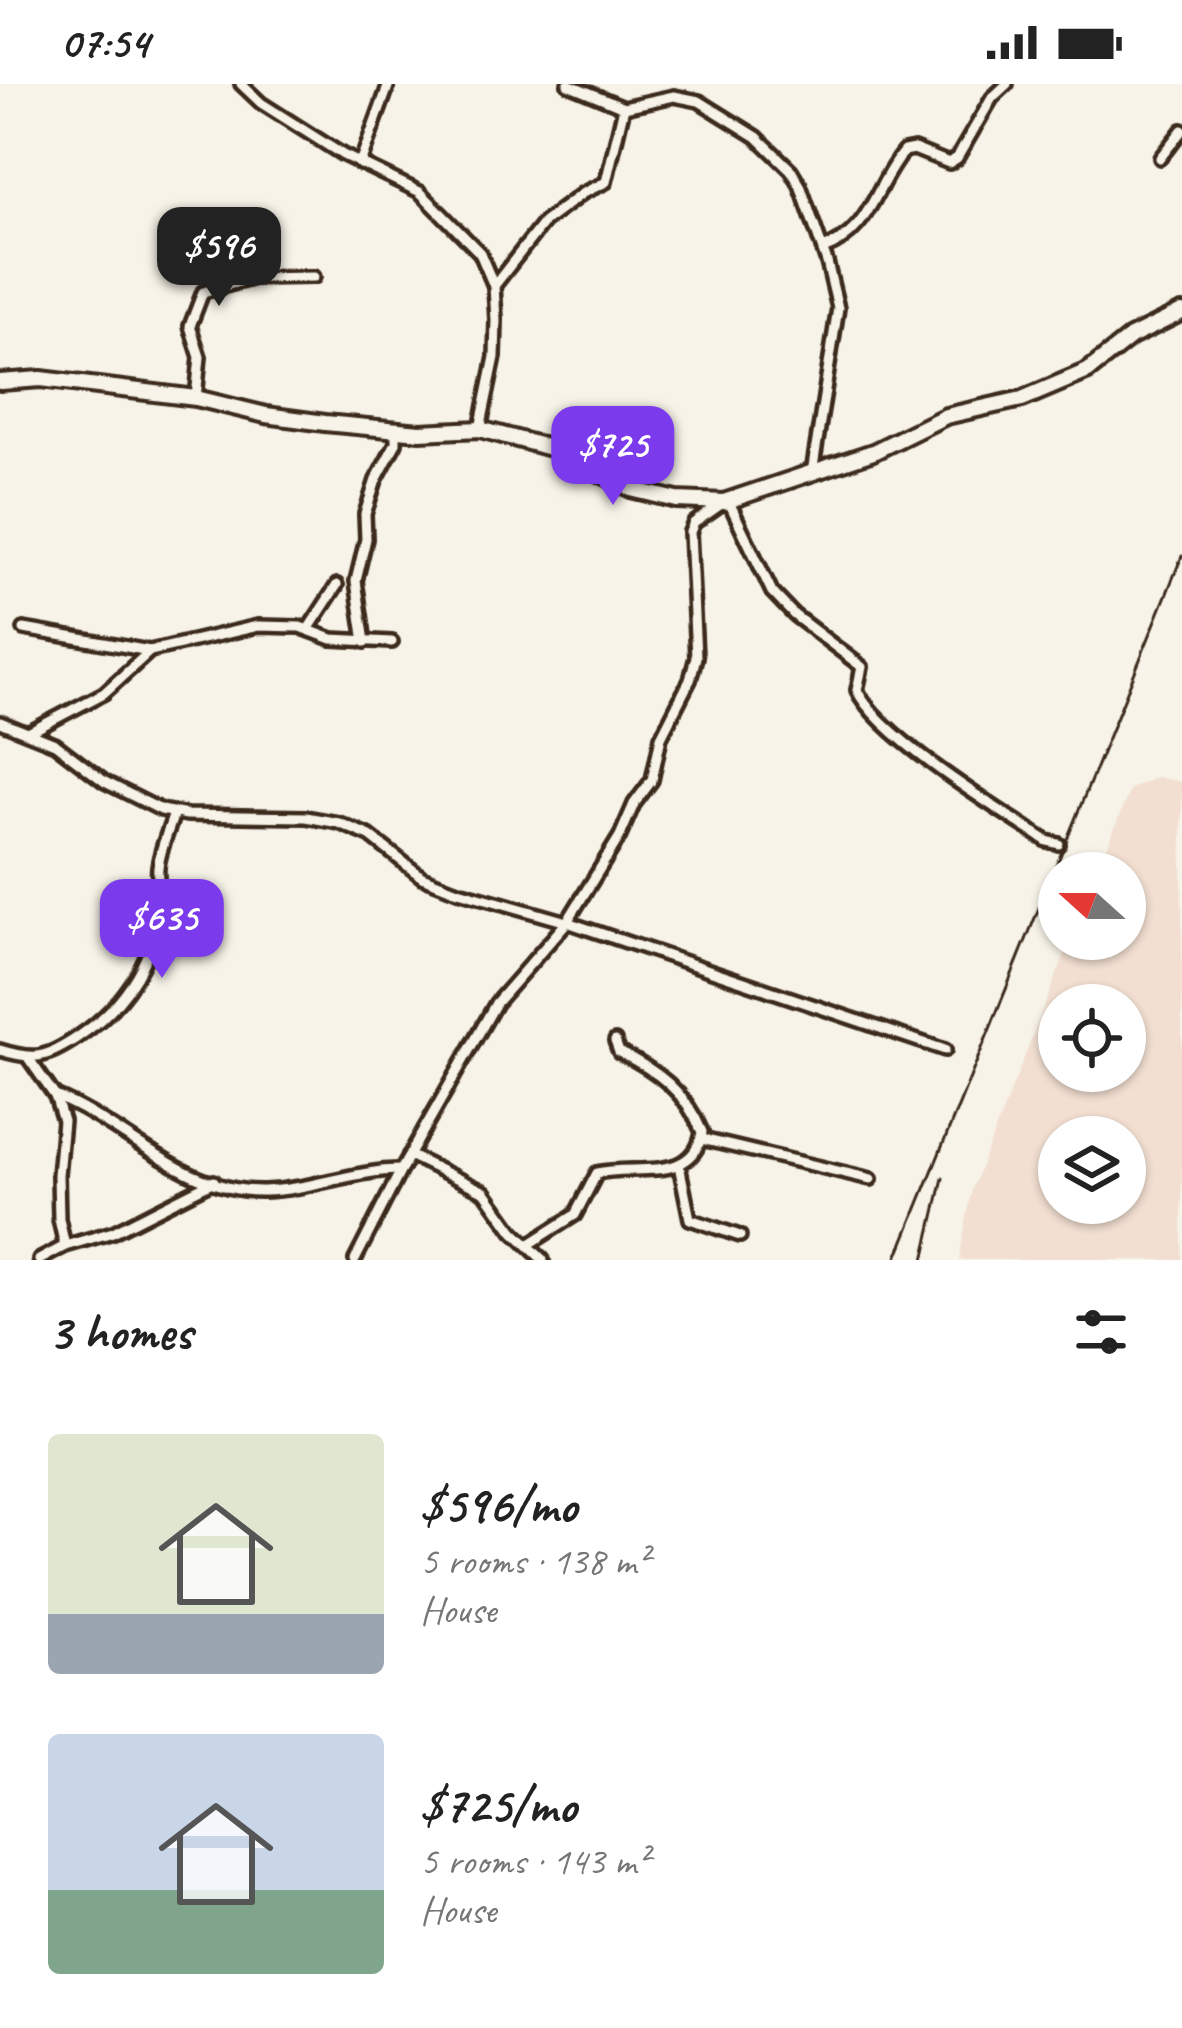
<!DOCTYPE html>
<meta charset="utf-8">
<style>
body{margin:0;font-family:Caveat,sans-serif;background:#f2f2f2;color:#222;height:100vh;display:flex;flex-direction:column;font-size:45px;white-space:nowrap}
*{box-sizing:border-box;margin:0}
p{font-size:39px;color:#767676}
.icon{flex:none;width:66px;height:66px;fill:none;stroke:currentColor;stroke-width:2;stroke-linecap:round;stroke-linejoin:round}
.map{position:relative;height:1176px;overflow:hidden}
.details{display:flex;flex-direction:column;background:#fff;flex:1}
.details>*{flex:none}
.needle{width:78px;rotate:291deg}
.fabs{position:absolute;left:1038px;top:768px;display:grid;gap:24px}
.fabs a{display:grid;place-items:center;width:108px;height:108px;border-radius:50%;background:#fff;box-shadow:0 3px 9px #0004;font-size:60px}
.price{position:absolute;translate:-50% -102px;padding:0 27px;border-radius:24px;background:#7c3aed;color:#fff;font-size:39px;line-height:78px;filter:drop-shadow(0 3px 6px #0008)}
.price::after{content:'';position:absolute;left:50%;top:72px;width:36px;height:27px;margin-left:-18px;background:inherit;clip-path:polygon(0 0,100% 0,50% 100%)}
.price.active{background:#222;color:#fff}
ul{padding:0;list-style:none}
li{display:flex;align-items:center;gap:36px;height:300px;padding:0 48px}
li span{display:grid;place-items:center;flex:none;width:336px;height:240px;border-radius:12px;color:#555}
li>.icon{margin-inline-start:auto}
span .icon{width:144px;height:144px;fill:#fffc;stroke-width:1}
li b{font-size:51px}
h2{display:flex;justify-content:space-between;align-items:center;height:144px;padding:0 48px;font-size:51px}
.status{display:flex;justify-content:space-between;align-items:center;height:84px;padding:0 60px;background:#fff;direction:ltr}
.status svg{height:33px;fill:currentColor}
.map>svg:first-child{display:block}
.built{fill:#f2dfd1;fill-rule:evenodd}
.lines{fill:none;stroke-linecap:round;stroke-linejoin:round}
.street-casing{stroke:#3b2a1e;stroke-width:18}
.secondary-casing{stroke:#3b2a1e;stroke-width:22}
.street{stroke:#f7f3e8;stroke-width:9}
.secondary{stroke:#f7f3e8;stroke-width:14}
.rail{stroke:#3b2a1e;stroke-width:3}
</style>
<div class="status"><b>07:54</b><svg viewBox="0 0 49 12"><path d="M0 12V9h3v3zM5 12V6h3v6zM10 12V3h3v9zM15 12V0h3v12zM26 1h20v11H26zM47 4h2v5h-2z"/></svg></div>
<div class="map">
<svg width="1182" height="1176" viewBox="0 0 1182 1176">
<rect width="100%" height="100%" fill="#f7f3e8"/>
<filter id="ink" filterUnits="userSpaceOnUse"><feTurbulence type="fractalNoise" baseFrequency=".00833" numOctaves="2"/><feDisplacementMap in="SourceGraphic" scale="24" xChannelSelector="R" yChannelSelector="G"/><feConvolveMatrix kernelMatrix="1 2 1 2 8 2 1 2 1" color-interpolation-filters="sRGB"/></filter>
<g filter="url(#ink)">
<path class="built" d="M1157,693l25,5v478h-223l13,-71 99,-250h54v-66h-28l33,-84zM1059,921h66v66h-66zM1059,1053h66v66h-66z"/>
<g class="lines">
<defs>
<g id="street">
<path d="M241,0l20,19 82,52 77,37 60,61 14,33 2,34 -1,37 -15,72"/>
<path d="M568,0l56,23 50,-11 25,5 58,36 34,33 9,15 27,77 11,46 -26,165"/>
<path d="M1160,74l22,-28"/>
<path d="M360,80l29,-80"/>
<path d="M823,165c49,-18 51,-63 81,-98l10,-2 35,14 8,-5 35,-60 15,-14"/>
<path d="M494,202l50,-64 39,-29 23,-11 18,-75"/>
<path d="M196,314l4,-41 -10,-31 13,-34 51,-14 60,-1"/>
<path d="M728,416l44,92 22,23 68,52 -5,23c20,45 145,122 190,151l12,3"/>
<path d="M309,544l28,-43"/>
<path d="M24,545l126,22 108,-25 42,1 32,12 60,3"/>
<path d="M365,558l-9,-61 10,-42 -1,-25 11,-34 20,-37v-14"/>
<path d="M0,638l55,22 50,38 56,28 26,5 119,2 33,6 31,13 52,41 33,13 112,32 378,128"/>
<path d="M30,648l74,-39 46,-42"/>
<path d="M0,966c35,11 47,8 78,-13 49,-33 80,-82 81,-142 0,-9 -2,-18 -1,-28 2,-18 11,-37 16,-54"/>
<path d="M29,975l26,37 8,25 -5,54 1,44 6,27"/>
<path d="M55,1012c70,28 128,97 209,95 46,-1 90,-21 137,-21"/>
<path d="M702,1055l169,40"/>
<path d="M409,1071l76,37 28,39 30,29"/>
<path d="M679,1081l11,54 50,17"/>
<path d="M528,1161l47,-30 22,-42c37,-9 97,11 105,-41 -17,-41 -44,-61 -83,-80l-4,-11"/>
<path d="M39,1176l26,-14 48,-14 101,-51"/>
<path d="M355,1176l46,-90 95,-167 71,-81 53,-86 14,-32 18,-24 9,-43 29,-57 6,-23 -6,-125 4,-9 30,-21"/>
</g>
<path id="secondary" d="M0,298l41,-3 155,19 70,17 59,8 95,9 60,-3 70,19 81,41 46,11 47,2 149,-50 73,-36 76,-17 66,-28 43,-34 51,-25"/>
</defs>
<use href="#street" class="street-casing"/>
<use href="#secondary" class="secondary-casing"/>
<use href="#street" class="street"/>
<use href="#secondary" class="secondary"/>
<g class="rail">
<path d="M896,1176l286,-704"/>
<path d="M924,1176l19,-82"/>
</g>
</g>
</g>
</svg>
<div class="fabs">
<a><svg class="needle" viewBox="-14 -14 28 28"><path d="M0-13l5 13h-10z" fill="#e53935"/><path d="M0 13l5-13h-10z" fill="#767676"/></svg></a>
<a><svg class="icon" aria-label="locate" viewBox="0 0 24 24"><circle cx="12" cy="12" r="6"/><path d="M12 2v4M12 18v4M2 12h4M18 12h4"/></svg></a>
<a><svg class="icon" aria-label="layers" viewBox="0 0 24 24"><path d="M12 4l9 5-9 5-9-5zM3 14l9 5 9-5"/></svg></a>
</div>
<b class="price active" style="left:219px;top:225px">$596</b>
<b class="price" style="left:613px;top:424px">$725</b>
<b class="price" style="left:162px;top:897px">$635</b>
</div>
<section class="details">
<h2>3 homes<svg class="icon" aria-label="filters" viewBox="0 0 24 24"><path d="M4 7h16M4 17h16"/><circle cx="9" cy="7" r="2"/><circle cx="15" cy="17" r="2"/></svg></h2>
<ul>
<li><span style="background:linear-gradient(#dfe7d0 75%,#9aa5b1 0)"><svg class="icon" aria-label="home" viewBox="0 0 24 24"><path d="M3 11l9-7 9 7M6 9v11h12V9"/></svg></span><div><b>$596/mo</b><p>5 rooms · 138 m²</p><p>House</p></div></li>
<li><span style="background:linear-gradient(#c9d6e8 65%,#7fa58c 0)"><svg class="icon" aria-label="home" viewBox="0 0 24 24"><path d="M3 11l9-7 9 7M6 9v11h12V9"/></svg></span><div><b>$725/mo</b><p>5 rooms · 143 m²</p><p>House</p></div></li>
</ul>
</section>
